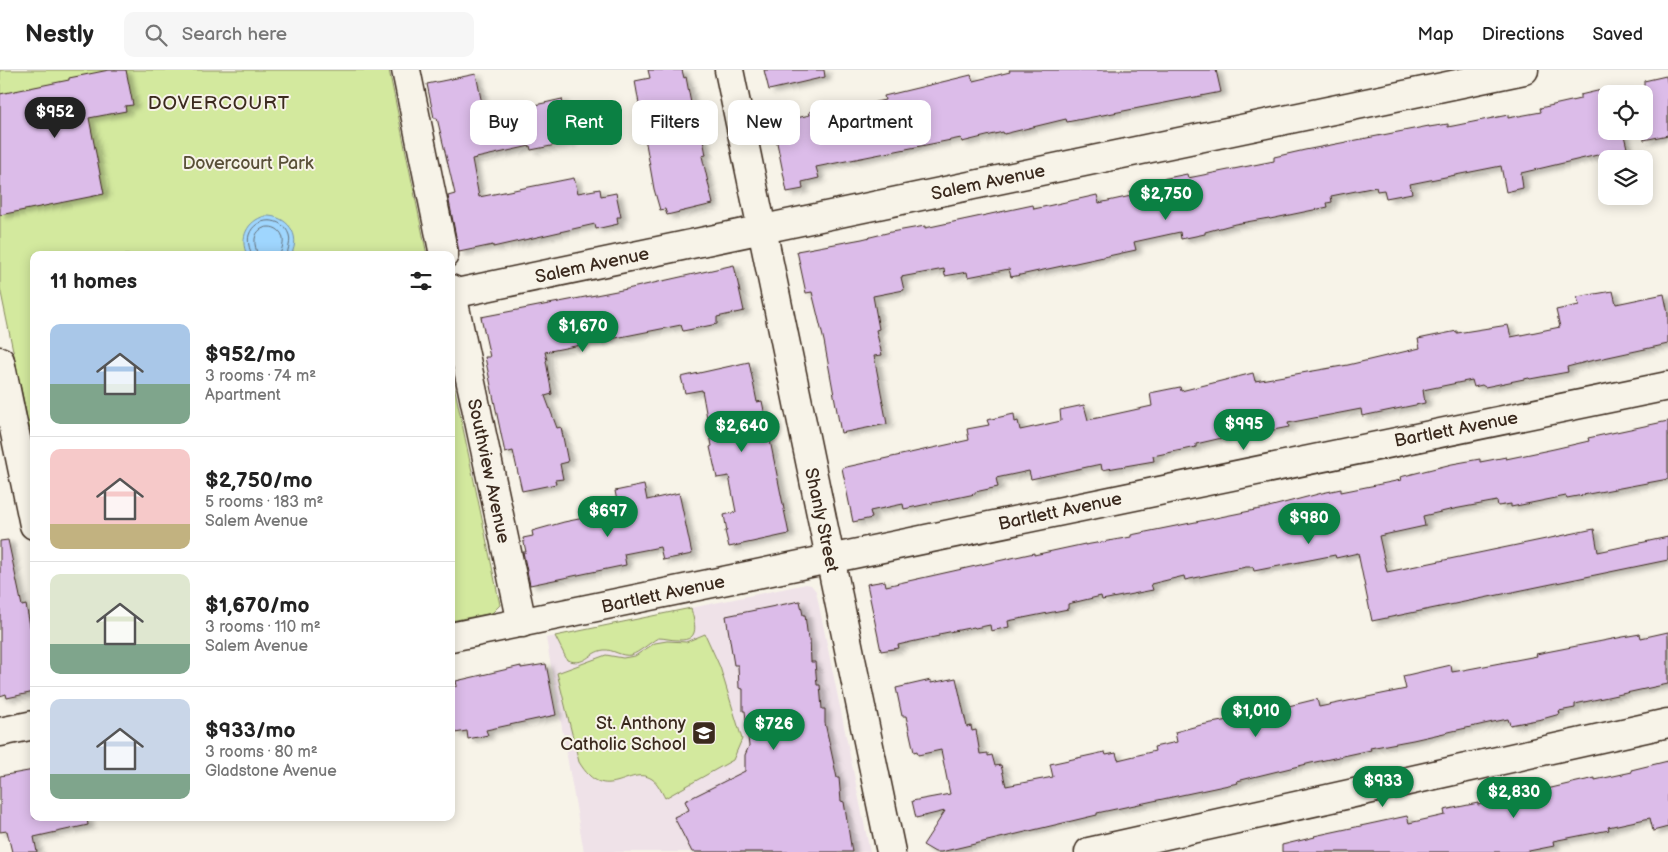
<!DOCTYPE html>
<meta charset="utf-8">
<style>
body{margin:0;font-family:"Balsamiq Sans",sans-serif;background:#f6f6f6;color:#222;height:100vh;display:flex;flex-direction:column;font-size:19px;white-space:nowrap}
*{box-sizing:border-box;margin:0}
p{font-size:16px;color:#767676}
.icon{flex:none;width:28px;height:28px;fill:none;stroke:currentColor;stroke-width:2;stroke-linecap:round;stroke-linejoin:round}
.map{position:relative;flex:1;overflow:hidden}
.panel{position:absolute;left:30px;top:181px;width:425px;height:570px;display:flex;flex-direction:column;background:#fff;border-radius:10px;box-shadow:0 2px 12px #0003}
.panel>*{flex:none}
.top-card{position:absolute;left:470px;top:30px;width:475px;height:45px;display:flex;gap:10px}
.controls{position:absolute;left:1598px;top:15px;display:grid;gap:10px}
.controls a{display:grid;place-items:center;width:55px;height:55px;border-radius:10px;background:#fff;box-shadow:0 2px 12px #0003;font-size:25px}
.price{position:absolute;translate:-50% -42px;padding:0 11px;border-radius:18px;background:#0b8043;color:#fff;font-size:16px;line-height:32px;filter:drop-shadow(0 1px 2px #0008)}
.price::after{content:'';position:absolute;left:50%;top:30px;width:15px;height:11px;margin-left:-8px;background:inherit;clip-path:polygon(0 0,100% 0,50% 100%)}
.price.selected{background:#222;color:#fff}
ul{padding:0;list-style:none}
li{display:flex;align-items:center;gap:15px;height:125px;padding:0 20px}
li+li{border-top:1px solid #e0e0e0}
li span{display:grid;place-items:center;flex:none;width:140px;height:100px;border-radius:10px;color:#555}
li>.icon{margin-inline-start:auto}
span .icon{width:60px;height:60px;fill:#fffc;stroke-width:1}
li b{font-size:21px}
h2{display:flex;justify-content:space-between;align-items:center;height:60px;padding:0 20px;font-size:21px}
.pill{padding:0 18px;border-radius:10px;background:#fff;box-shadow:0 2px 12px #0003;font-size:18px;line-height:45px}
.pill.selected{background:#0b8043;color:#fff}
header{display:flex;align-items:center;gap:30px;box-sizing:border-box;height:70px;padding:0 25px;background:#fff;border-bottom:1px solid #e0e0e0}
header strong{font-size:24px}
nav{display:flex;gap:28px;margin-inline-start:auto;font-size:18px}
.search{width:350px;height:45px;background:#f6f6f6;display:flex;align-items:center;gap:12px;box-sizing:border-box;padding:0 18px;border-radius:10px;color:#767676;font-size:19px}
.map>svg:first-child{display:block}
.built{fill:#efe2e8}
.green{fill:#d3e99e;stroke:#878a5e}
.water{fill:#9fd6fe;stroke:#7791a4}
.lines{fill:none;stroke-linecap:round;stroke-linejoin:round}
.shore{stroke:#636f78;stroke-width:1}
.building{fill:#dcbce9;stroke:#3b2a1e;filter:url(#shadow)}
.minor-casing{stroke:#3b2a1e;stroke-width:31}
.minor{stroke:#f7f3e8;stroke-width:28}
.labels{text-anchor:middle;stroke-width:4;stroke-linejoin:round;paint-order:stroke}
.park-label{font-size:18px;fill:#595038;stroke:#f7f3e8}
.street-label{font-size:18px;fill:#3b2a1e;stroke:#f7f3e8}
.poi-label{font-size:18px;fill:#3b2a1e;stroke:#f7f3e8;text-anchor:end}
.neighbourhood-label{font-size:19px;letter-spacing:1px;fill:#3b2a1e;stroke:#f7f3e8}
</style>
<header>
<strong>Nestly</strong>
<div class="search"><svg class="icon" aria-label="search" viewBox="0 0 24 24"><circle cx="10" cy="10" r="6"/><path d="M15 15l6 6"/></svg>Search here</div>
<nav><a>Map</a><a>Directions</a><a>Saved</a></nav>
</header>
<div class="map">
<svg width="1668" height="782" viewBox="0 0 1668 782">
<defs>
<filter id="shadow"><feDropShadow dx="5.5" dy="3" stdDeviation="2.5" flood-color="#0004"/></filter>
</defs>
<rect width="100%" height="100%" fill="#f7f3e8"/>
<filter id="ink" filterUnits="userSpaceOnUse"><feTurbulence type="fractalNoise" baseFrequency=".02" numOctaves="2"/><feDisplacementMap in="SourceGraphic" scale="10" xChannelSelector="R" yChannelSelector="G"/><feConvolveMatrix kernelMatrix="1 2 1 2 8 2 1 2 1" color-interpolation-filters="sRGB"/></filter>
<g filter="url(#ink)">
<path class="built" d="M806,514l5,1 5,6 54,261h-286l-38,-214z"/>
<g class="green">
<path d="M0,0h389l38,185h-393v196l-34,-163z"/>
<path d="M451,301l49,234 -8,8 -41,8z"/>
<path d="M691,538c3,14 11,33 -13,32 -7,0 -13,-2 -20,-2 -9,5 -18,14 -27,17 -10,2 -18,-6 -27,-5 -16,2 -18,17 -37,10l-12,-24z"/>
<path d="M705,564l15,33 22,72 -9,21 -68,38c-4,-7 -7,-15 -13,-19 -23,-15 -46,28 -73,-17l-22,-89 49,-18 17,3 12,-2 20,-13 12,-2 19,1z"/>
</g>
<path class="water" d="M265,146c22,-1 37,19 26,39h-44c-8,-17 0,-34 18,-39z"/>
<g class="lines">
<g class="shore">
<path d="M251,185c-1,-7 -4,-13 -2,-20 6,-19 34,-19 40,0 2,7 -1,13 -2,20"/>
<path d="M257,185c0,-5 -3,-10 -2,-16 2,-16 26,-16 28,0 1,6 -2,11 -3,16"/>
</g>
</g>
<g class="building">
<path d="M109,0h17l7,35 -8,1 1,5 -37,7 15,76 -104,21v-121l69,-14v-2z"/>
<path d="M648,0h34l2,8 2,-1 11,58 5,-1 4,21 -4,1 11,48 -46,11 -2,-6 -5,1 -6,-21 -19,-108 15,-3z"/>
<path d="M764,0h60l1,7 -56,13z"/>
<path d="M1009,0h207l5,22 -154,30 -1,-3 -62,15 -1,-2 -41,10 -1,-4 -145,29 3,11 -17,4 1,7 -16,3 -14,-69 37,-8 -1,-3 34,-7 1,4 41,-9 -1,-4 87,-21 2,6 37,-9z"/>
<path d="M476,4l8,40 38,-6 40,-9 9,43 -40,8 -1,-4 -58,13 7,38 95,-19 4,15 22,-4 1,7 15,-3 5,24h-4l1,7 -22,5 -1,-5 -102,23v-2l-34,7 -11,-56 7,-2 -18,-76h-3l-7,-34z"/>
<path d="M1666,6l2,10v49l-24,5v-59z"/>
<path d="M1606,19v42h17l4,17 -106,25 2,15 -17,4 -5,-26 -91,18 2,9 -26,5 -2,-8 -7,1 -1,-4 -45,9 1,6 -5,1 1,4 -58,12 -1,-1 -34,6 -30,8v2l-24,5 -1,-7 -46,10 2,8 -125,27 -2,-8 -41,8 -1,-5 -22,4 -1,-7 -43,8 3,13 -31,6 6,33 -3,1 6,25 -8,1 13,68 -46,9 -17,-92 -12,-49 -6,1 -9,-42 65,-12 29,-7 34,-6v2l108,-23 1,4 63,-14 2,8 32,-7 -1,-4 18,-4 -1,-6 40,-8 1,4 86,-17v-4l31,-7 124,-24v1l19,-3v3l60,-12v3l33,-6 -1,-4 40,-9v-4z"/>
<path d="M734,195l10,46 -27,6v7l-34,7 -2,-6 -136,27 2,8 -1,1 6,33 -7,2 12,32 4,-1 7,35 -8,2 3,15 -8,1 1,4 -34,7 -9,-40 -8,2 -20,-96h5l-9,-40 146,-28z"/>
<path d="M1613,221l3,13 48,-10 4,20v30l-78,17 -23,6 1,5 -38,7 -1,-1 -44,9 -3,-2 -8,2 -2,-7 -49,10 2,13 -63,13 -1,-7 -73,14 1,4 -21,4 -1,-2 -15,2 -56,13v3l-43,9 1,5 -52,9 -1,-6 -70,15 -2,-8 -33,7 2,9 -23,5v2l-71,15 -1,-5 -33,7 2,7 -19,4 -11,-54 127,-28 -2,-11 22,-4 -2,-5 27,-6 1,8 3,-1 2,9 41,-9 -1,-11 24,-5 4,15 64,-14 -2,-13 30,-6 1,4 72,-18 2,8 93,-16 72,-17 -2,-9 39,-8v2l51,-8 3,12 49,-10 -4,-17 23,-5 -2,-8z"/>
<path d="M749,292l8,40 5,-1 27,133 -60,13 -4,-16h2l-3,-16 12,-3 -7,-36 -12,2 -7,-31 2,-1 -10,-56 -17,3 -4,-16z"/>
<path d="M1668,351v58l-101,19 -1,-2 -55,11v-3l-13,2 -1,-5 -43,8 -31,7 2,10 -46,10 8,36 207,-43 4,23 70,-15v23l-296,61 -14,-68 -22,5 -1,-3 -81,16 -1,-4h-7l-61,13 -1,-4 -33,8 2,6 -51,10 -1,-4 -33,8v5l-60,12 1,6 -18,4 -1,-6 -15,3 -1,-1 -35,7v2l-28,6 -13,3 1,3 -18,3 -14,-67 18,-3 1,5 148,-33v2l51,-11v1l46,-8v-2l134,-27 57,-15 19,-4v3l60,-12 -1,-3 52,-13 28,-5v3l26,-5v2l48,-10 35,-8 -1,-3z"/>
<path d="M644,415l3,15 32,-7 13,61 -29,6 -3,-13 -36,7 2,11 -96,20 -7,-33h3l-3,-14 10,-2 -1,-5 32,-9 55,-11 -4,-20z"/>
<path d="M8,470l14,66 4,-1 8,41v46l-27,6 -1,-4 -6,2v-155z"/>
<path d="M800,531l3,14h2l3,24h2l1,23h4l2,23h3l2,24h3v14l12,55h2l2,23 3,1 8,50h-160l-18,-35 15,-7 -4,-9 60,-30v-16l4,-9 -4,-35h-2v-22l-4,-1 -1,-23h-4l-8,-49z"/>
<path d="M1668,562v52l-93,20v4l-16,3 1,3 -18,5 -32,6 -2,-6 -15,3 -80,18 -43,8 1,2 -60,13 -74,18 1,2 -141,30v2l-156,37h-6l-12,-7 22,-34 -29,7 -4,-17 38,-7 -9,-44 -23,5 -1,-4 -3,1 -8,-36h-4l-6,-28 35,-8v3l25,-5 11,49 4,-1 1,5 4,-1 4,24 8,-1v3l4,-1 3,11 6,-1 5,21 47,-9 -3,-13 55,-12 1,3 10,-2 2,7 37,-9 -1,-4 23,-5 -2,-10 26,-7 48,-9 12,1 -1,-4 57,-14 2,8 87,-18 -3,-13 48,-11 1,7 6,-1 79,-15 -1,-2 87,-17 17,-3 1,4z"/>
<path d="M546,594l10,51 -70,15 2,5 -20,4 -1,-8 -12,2 -1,-7 -3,1v-40l6,-1 -1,-5 65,-15v2z"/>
<path d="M1668,691v66l-15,4 -3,-13 -42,9 1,3 -56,11 1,5 -30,6h-242v-7l33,-8 -1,-1 93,-20 2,7 36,-8 -1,-5 34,-7v2l99,-23 18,-4v2l37,-8 -1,-2z"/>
<path d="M34,700v48h53l1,7 -54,12 3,15h-25l-5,-21 -7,1v-56z"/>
</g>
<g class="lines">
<defs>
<g id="minor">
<path d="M406,0l38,185"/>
<path d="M729,0l162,782"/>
<path d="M451,219l71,334"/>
<path d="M452,224l1072,-224"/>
<path d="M0,291l34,164"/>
<path d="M451,567l1217,-251"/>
<path d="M0,662l34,-7"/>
<path d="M1089,782l579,-129"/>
</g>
</defs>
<use href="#minor" class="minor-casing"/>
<use href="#minor" class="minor"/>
</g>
</g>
<defs>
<symbol id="school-square" viewBox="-11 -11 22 22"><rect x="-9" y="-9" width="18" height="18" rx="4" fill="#3b2a1e" stroke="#f7f3e8"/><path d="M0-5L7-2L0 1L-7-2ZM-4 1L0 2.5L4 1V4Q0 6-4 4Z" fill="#fff"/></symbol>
</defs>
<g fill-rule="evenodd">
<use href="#school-square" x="690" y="649" width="28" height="28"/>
</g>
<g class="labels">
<g class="park-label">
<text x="248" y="99">Dovercourt Park</text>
</g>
<g class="street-label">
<text transform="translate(988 112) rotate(-12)" y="6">Salem Avenue</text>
<text transform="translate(592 195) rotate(-12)" y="6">Salem Avenue</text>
<text transform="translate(1456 359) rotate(-11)" y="6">Bartlett Avenue</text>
<text transform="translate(489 401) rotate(78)" y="6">Southview Avenue</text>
<text transform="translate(1060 441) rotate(-12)" y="6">Bartlett Avenue</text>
<text transform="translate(822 450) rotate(78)" y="6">Shanly Street</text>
<text transform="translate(663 524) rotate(-12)" y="6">Bartlett Avenue</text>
</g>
<g class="poi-label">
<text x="686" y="659">St. Anthony<tspan x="686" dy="21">Catholic School</tspan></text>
</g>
<g class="neighbourhood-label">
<text x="219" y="39">DOVERCOURT</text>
</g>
</g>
</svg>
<div class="controls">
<a><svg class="icon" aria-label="locate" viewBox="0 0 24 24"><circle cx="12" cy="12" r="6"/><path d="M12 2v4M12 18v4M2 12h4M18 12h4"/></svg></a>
<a><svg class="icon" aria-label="layers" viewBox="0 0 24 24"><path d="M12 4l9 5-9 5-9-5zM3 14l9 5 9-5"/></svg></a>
</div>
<b class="price selected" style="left:55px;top:69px">$952</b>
<b class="price" style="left:1166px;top:151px">$2,750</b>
<b class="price" style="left:583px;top:283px">$1,670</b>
<b class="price" style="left:1244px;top:381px">$995</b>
<b class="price" style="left:742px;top:383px">$2,640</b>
<b class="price" style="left:608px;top:468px">$697</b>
<b class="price" style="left:1309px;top:475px">$980</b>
<b class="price" style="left:1256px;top:668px">$1,010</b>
<b class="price" style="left:774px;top:681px">$726</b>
<b class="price" style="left:1383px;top:738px">$933</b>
<b class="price" style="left:1514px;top:749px">$2,830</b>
<div class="top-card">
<a class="pill">Buy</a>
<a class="pill selected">Rent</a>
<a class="pill">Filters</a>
<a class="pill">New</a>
<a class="pill">Apartment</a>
</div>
<section class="panel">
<h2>11 homes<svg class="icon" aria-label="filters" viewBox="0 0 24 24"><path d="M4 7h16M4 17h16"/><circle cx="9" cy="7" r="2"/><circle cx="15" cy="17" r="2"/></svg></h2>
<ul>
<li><span style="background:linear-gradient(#a9c7e8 60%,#7fa58c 0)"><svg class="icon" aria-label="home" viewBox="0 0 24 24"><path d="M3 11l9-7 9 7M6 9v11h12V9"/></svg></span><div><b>$952/mo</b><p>3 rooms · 74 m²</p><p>Apartment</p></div></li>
<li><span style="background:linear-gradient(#f6c9c9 75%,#c2b280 0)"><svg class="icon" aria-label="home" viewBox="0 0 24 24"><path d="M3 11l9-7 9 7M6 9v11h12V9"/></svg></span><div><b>$2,750/mo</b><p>5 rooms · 183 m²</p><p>Salem Avenue</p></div></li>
<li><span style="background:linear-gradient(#dfe7d0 70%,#7fa58c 0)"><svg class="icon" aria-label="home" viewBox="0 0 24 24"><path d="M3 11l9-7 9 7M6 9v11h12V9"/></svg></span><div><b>$1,670/mo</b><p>3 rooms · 110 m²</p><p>Salem Avenue</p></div></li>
<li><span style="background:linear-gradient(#c9d6e8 75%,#7fa58c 0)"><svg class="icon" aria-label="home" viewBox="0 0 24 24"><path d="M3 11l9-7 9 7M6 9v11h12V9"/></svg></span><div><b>$933/mo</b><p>3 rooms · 80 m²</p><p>Gladstone Avenue</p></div></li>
</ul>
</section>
</div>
